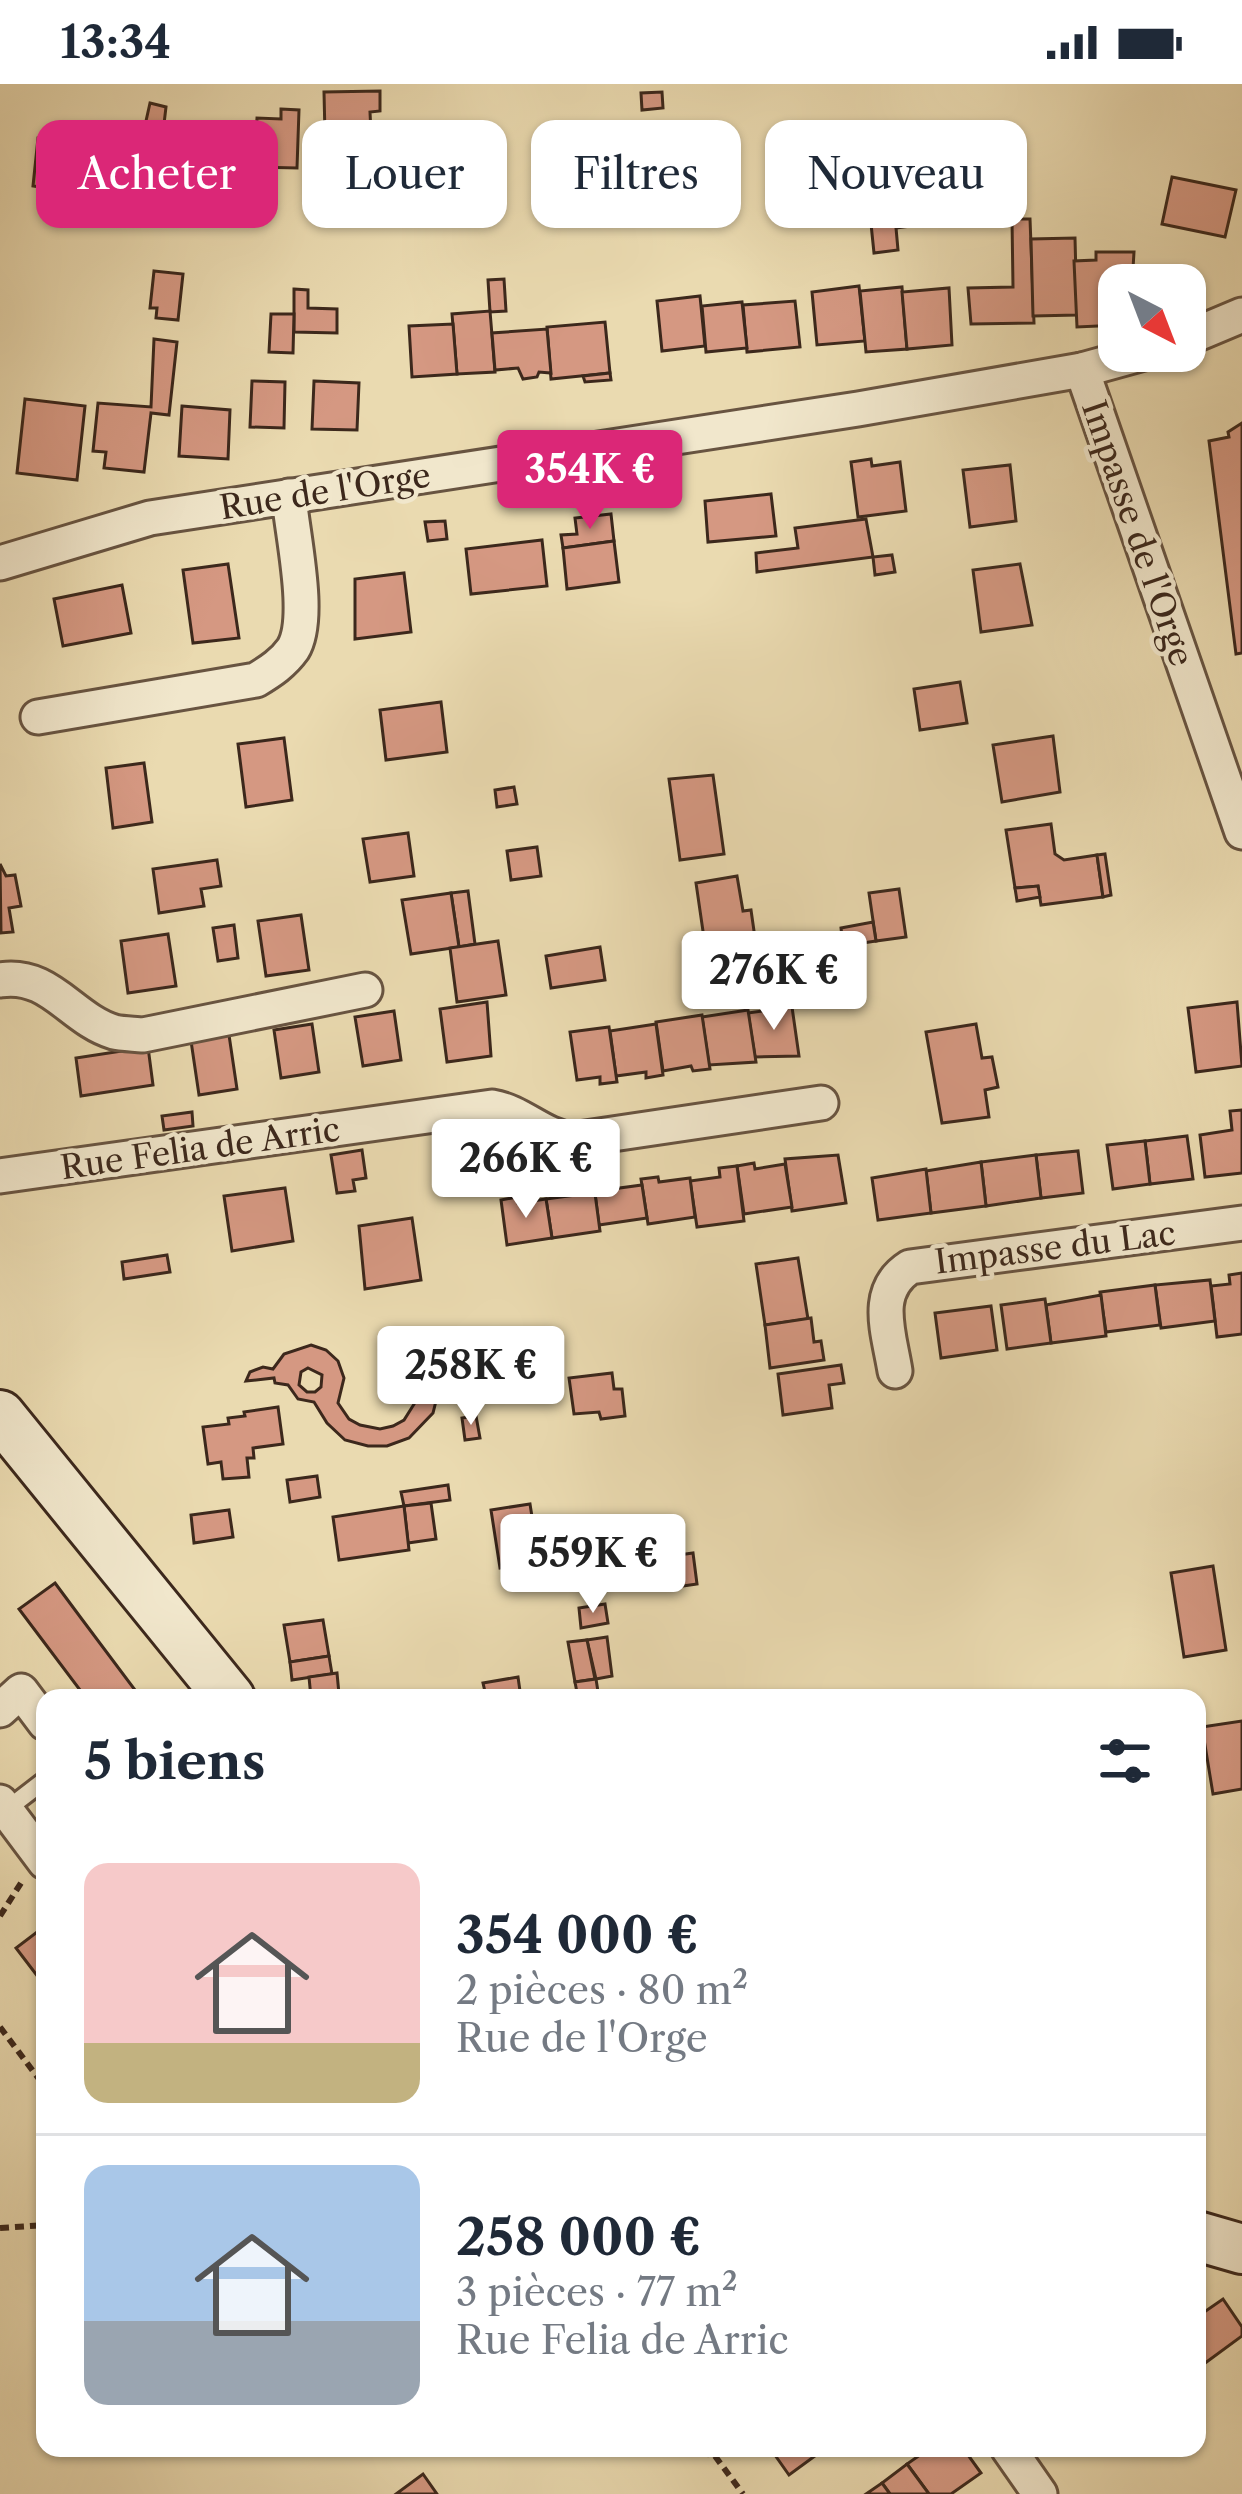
<!DOCTYPE html>
<html lang="fr">
<meta charset="utf-8">
<style>
body{margin:0;font-family:"Libre Caslon Text",serif;background:#f6f6f7;color:#1f2937;height:100vh;display:flex;flex-direction:column;font-size:45px;white-space:nowrap}
*{box-sizing:border-box;margin:0}
p{font-size:39px;color:#747a83}
.icon{flex:none;width:66px;height:66px;fill:none;stroke:currentColor;stroke-width:2;stroke-linecap:round;stroke-linejoin:round}
.map{position:relative;flex:1;overflow:hidden}
.sheet{position:absolute;left:36px;top:1605px;width:1170px;height:768px;display:flex;flex-direction:column;background:#fff;border-radius:24px;box-shadow:0 3px 9px #0004}
.sheet>*{flex:none}
.top-card{position:absolute;left:36px;top:36px;width:1170px;height:108px;display:flex;gap:24px}
.needle{width:78px;rotate:138deg}
.buttons{position:absolute;left:1098px;top:180px;display:grid;gap:24px}
.buttons a{display:grid;place-items:center;width:108px;height:108px;border-radius:24px;background:#fff;box-shadow:0 3px 9px #0004;font-size:60px}
.price{position:absolute;translate:-50% -102px;padding:0 27px;border-radius:12px;background:#fff;color:#222;font-size:39px;line-height:78px;filter:drop-shadow(0 3px 6px #0008)}
.price::after{content:'';position:absolute;left:50%;top:72px;width:36px;height:27px;margin-left:-18px;background:inherit;clip-path:polygon(0 0,100% 0,50% 100%)}
.price.active{background:#db2777;color:#fff}
ul{padding:0;list-style:none}
li{display:flex;align-items:center;gap:36px;height:300px;padding:0 48px}
li+li{border-top:3px solid #e0e1e3}
li span{display:grid;place-items:center;flex:none;width:336px;height:240px;border-radius:24px;color:#555}
li>.icon{margin-inline-start:auto}
span .icon{width:144px;height:144px;fill:#fffc;stroke-width:1}
li b{font-size:51px}
h2{display:flex;justify-content:space-between;align-items:center;height:144px;padding:0 48px;font-size:51px}
.tag{padding:0 42px;border-radius:24px;background:#fff;box-shadow:0 3px 9px #0004;font-size:42px;line-height:108px}
.tag.active{background:#db2777;color:#fff}
.status{display:flex;justify-content:space-between;align-items:center;height:84px;padding:0 60px;background:#fff;direction:ltr}
.status svg{height:33px;fill:currentColor}
.map>svg:first-child{display:block}
.building{fill:#d59882;stroke:#3c281c;stroke-width:3;fill-rule:evenodd}
.lines{fill:none;stroke-linecap:round;stroke-linejoin:round}
.service-casing{stroke:#685441;stroke-width:22}
.minor-casing{stroke:#685441;stroke-width:39}
.secondary-casing{stroke:#3c281c;stroke-width:54}
.path{stroke:#3c281c;stroke-width:6;stroke-dasharray:9 6;stroke-linecap:butt}
.service{stroke:#f1e7cc;stroke-width:16}
.minor{stroke:#f1e7cc;stroke-width:33}
.secondary{stroke:#f1e7cc;stroke-width:48}
.labels{text-anchor:middle;stroke-width:9;stroke-linejoin:round;paint-order:stroke}
.street-label{font-size:33px;fill:#3c281c;stroke:#f1e7cc}
</style>
<div class="status"><b>13:34</b><svg viewBox="0 0 49 12"><path d="M0 12V9h3v3zM5 12V6h3v6zM10 12V3h3v9zM15 12V0h3v12zM26 1h20v11H26zM47 4h2v5h-2z"/></svg></div>
<div class="map">
<svg width="1242" height="2410" viewBox="0 0 1242 2410">
<rect width="100%" height="100%" fill="#eadab0"/>
<filter id="stains"><feTurbulence type="fractalNoise" baseFrequency=".00167" numOctaves="4"/><feColorMatrix values="0 0 0 0 .2 0 0 0 0 .09 0 0 0 0 .02 0 0 0 .5 -.17"/></filter>
<radialGradient id="worn" r=".72"><stop offset=".6" stop-color="#630" stop-opacity="0"/><stop offset="1" stop-color="#630" stop-opacity=".3"/></radialGradient>
<g class="building">
<path d="M380,7v20l-10,1 1,21 -46,2 -1,-43z"/>
<path d="M662,8l1,16 -21,2 -1,-17z"/>
<path d="M150,19l16,4 -2,17 -18,-3z"/>
<path d="M281,25l18,1 -2,58 -43,-1 3,-49 24,1z"/>
<path d="M38,54h7l-5,49 -7,-1z"/>
<path d="M45,54l36,4 -5,48 -36,-3z"/>
<path d="M82,55h7l-5,49 -7,-1z"/>
<path d="M89,55l36,4 -5,48 -36,-3z"/>
<path d="M820,57l7,64 -33,4 -7,-64z"/>
<path d="M1172,93l64,13 -11,47 -63,-13z"/>
<path d="M906,98l5,44 -15,2 -4,-45z"/>
<path d="M892,99l6,67 -24,3 -7,-68z"/>
<path d="M991,118l1,20 -23,1 -2,-19z"/>
<path d="M1012,135h18l4,104 -63,1 -3,-36 45,-1z"/>
<path d="M1075,154l2,77 -44,1 -2,-77z"/>
<path d="M1096,168h38l-2,33h-13v40l-42,2 -3,-66 22,-1z"/>
<path d="M154,187l29,3 -5,46 -22,-2 1,-10h-7z"/>
<path d="M504,195l2,32 -16,1 -2,-32z"/>
<path d="M859,202l6,55 -48,4 -5,-53z"/>
<path d="M902,203l5,62 -41,3 -6,-61z"/>
<path d="M949,204l3,57 -45,4 -5,-57z"/>
<path d="M294,205l14,1v18l29,1v24l-43,-1z"/>
<path d="M700,212l5,50 -43,5 -5,-50z"/>
<path d="M795,217l5,46 -53,5 -4,-47z"/>
<path d="M742,218l5,46 -41,4 -4,-46z"/>
<path d="M490,227l5,61 -38,2 -5,-60z"/>
<path d="M271,230h23l-1,39 -24,-1z"/>
<path d="M605,238l5,51 -59,6 -4,-52z"/>
<path d="M453,240l4,50 -45,3 -3,-51z"/>
<path d="M547,245l4,44 -12,-1 -2,5 -14,2 -5,-11 -23,2 -3,-37z"/>
<path d="M154,255l23,3 -8,73 -18,-2 -7,59 -40,-4 2,-16 -13,-1 5,-48 53,4z"/>
<path d="M610,289l1,7 -26,2 -2,-6z"/>
<path d="M252,297l33,1 -1,46 -34,-1z"/>
<path d="M314,297l45,2 -2,47 -45,-1z"/>
<path d="M25,315l60,7 -8,74 -60,-7z"/>
<path d="M182,322l48,4 -2,49 -49,-3z"/>
<path d="M1242,339v230l-6,1 -27,-213 20,-4 -1,-5z"/>
<path d="M871,375l1,7 28,-4 6,49 -48,6 -7,-55z"/>
<path d="M1010,381l6,56 -46,6 -7,-57z"/>
<path d="M771,410l5,42 -68,6 -3,-41z"/>
<path d="M611,430l3,27 -51,7 -2,-13 16,-1 -2,-16z"/>
<path d="M866,435l7,38 -116,15 -1,-19 42,-5 -3,-20z"/>
<path d="M445,437l2,18 -19,2 -3,-19z"/>
<path d="M542,456l5,46 -76,8 -5,-45z"/>
<path d="M614,457l5,41 -52,7 -4,-41z"/>
<path d="M892,471l3,17 -20,3 -2,-18z"/>
<path d="M228,480l11,74 -46,5 -10,-73z"/>
<path d="M1020,480l12,61 -51,7 -8,-62z"/>
<path d="M404,489l7,59 -56,7v-60z"/>
<path d="M122,501l9,48 -68,13 -9,-47z"/>
<path d="M960,598l7,41 -47,7 -6,-41z"/>
<path d="M441,618l6,50 -61,8 -6,-50z"/>
<path d="M1053,652l7,56 -58,10 -9,-57z"/>
<path d="M284,654l8,62 -46,7 -8,-63z"/>
<path d="M144,679l8,59 -39,6 -7,-60z"/>
<path d="M713,691l11,79 -44,6 -11,-81z"/>
<path d="M514,703l3,17 -20,3 -2,-17z"/>
<path d="M1051,740l4,30 9,6 33,-5 6,42 -62,8 -3,-19 -23,2 -9,-58z"/>
<path d="M408,749l6,43 -44,6 -7,-43z"/>
<path d="M537,763l4,29 -30,4 -4,-29z"/>
<path d="M1105,770l6,41 -8,2 -6,-42z"/>
<path d="M217,776l4,26 -20,3 3,17 -45,7 -6,-44z"/>
<path d="M0,780l6,12 9,-1 6,31 -12,2 4,24 -12,1z"/>
<path d="M737,792l6,35 8,-1 4,28 -50,7 -9,-62z"/>
<path d="M1038,802l2,11 -23,4 -2,-13z"/>
<path d="M899,805l7,48 -30,4 -7,-48z"/>
<path d="M468,807l7,53 -16,3 -8,-54z"/>
<path d="M451,809l8,54 -48,7 -9,-54z"/>
<path d="M301,831l8,55 -43,6 -8,-55z"/>
<path d="M873,838l3,19 -33,5 -2,-18z"/>
<path d="M234,841l4,33 -20,3 -5,-33z"/>
<path d="M168,850l8,52 -48,7 -7,-52z"/>
<path d="M498,857l8,54 -49,7 -7,-54z"/>
<path d="M600,863l5,33 -54,8 -5,-32z"/>
<path d="M487,918l4,54 -44,6 -7,-53z"/>
<path d="M1237,918l5,64 -46,6 -8,-64z"/>
<path d="M792,923l7,49 -44,1 -7,-44z"/>
<path d="M748,926l8,52 -47,3 -7,-48z"/>
<path d="M394,927l7,49 -38,6 -8,-49z"/>
<path d="M702,931l8,54 -17,2 -2,-5 -28,5 -7,-49z"/>
<path d="M312,940l7,48 -38,6 -7,-48z"/>
<path d="M656,940l7,51 -17,3v-6l-30,4 -6,-45z"/>
<path d="M976,940l6,34 10,-1 6,30 -13,3 4,27 -47,6 -16,-91z"/>
<path d="M609,943l8,55 -17,2v-7l-23,3 -7,-48z"/>
<path d="M229,951l8,54 -38,6 -8,-54z"/>
<path d="M148,963l5,38 -72,11 -5,-38z"/>
<path d="M1242,1026v63l-37,4 -5,-42 32,-5 -2,-19z"/>
<path d="M192,1028l1,14 -29,4 -2,-14z"/>
<path d="M1187,1052l6,43 -43,5 -5,-43z"/>
<path d="M1145,1057l5,43 -37,5 -6,-44z"/>
<path d="M362,1066l4,28 -13,2 2,11 -18,2 -6,-38z"/>
<path d="M1078,1067l5,42 -42,5 -5,-43z"/>
<path d="M838,1071l8,48 -54,8 -7,-52z"/>
<path d="M1036,1071l5,43 -55,8 -5,-44z"/>
<path d="M981,1078l5,44 -55,7 -5,-42z"/>
<path d="M754,1079l1,6 30,-5 7,43 -48,7 -7,-48z"/>
<path d="M737,1082l7,55 -47,6 -7,-46 30,-4 -1,-9z"/>
<path d="M926,1085l5,44 -53,7 -6,-42z"/>
<path d="M658,1093l1,5 31,-4 5,39 -47,7 -7,-45z"/>
<path d="M611,1100l1,5 30,-4 5,33 -48,7 -5,-39z"/>
<path d="M594,1102l6,45 -48,7 -6,-39 30,-4 -1,-6z"/>
<path d="M285,1104l8,53 -61,10 -8,-55z"/>
<path d="M517,1113l1,6 28,-4 6,39 -45,7 -6,-45z"/>
<path d="M412,1134l9,62 -56,9 -6,-63z"/>
<path d="M167,1171l3,17 -46,7 -2,-17z"/>
<path d="M798,1174l10,61 -43,6 -9,-61z"/>
<path d="M1242,1189v61l-25,3 -6,-51 19,-2 -1,-9z"/>
<path d="M1210,1196l5,41 -54,7 -6,-43z"/>
<path d="M1155,1201l5,40 -54,7 -6,-40z"/>
<path d="M1101,1211l5,41 -55,7 -5,-38z"/>
<path d="M1045,1215l6,44 -44,6 -6,-44z"/>
<path d="M991,1222l6,44 -56,8 -6,-45z"/>
<path d="M811,1234l3,24 7,-1 3,19 -54,8 -5,-43z"/>
<path d="M311,1261l15,5 12,11 6,17 -6,25 11,16 11,6 20,4 13,-3 11,-6 17,-27 7,-4 9,8 -4,16 -24,25 -22,8h-19l-23,-6 -18,-17 -13,-21 -16,-3 -10,-14 -13,-2 -1,-5 -28,3 4,-9 13,-5 10,2 11,-15zM308,1284l14,7 -1,12 -6,5h-8l-8,-7 2,-13z"/>
<path d="M841,1281l3,18 -15,2 3,23 -49,7 -5,-41z"/>
<path d="M612,1289l2,16h8l3,27 -24,3 -2,-7 -25,2 -5,-36z"/>
<path d="M278,1323l5,37 -30,4 1,10h-7l2,19 -26,2 -2,-17 -13,2 -5,-37 26,-3 -1,-6 17,-2 -1,-4z"/>
<path d="M476,1332l4,22 -15,2 -3,-22z"/>
<path d="M317,1392l3,21 -30,5 -3,-22z"/>
<path d="M448,1401l2,15 -46,6 -3,-14z"/>
<path d="M431,1419l5,36 -28,4 -4,-37z"/>
<path d="M530,1420l9,57 -39,7 -9,-58z"/>
<path d="M404,1422l5,44 -70,10 -6,-43z"/>
<path d="M229,1426l4,27 -39,6 -3,-28z"/>
<path d="M618,1459l3,21 -40,6 -2,-21z"/>
<path d="M693,1469l4,31 -28,4 -5,-31z"/>
<path d="M1213,1482l13,84 -42,7 -13,-84z"/>
<path d="M55,1499l26,35 60,80h-55l-67,-89z"/>
<path d="M605,1520l3,19 -27,5 -2,-20z"/>
<path d="M323,1536l6,36 -39,6 -6,-37z"/>
<path d="M607,1553l5,39 -16,3 -9,-39z"/>
<path d="M587,1556l8,39 -20,3 -7,-40z"/>
<path d="M329,1572l3,18 -40,6 -2,-18z"/>
<path d="M337,1589l2,21 -28,4 -2,-21z"/>
<path d="M518,1593l2,14 -34,5 -3,-13z"/>
<path d="M596,1595l3,19h-21l-3,-16z"/>
<path d="M1242,1637v68l-29,5 -11,-67z"/>
<path d="M45,1842v60l-29,-38z"/>
<path d="M1223,2215l19,28v9l-45,33v-52z"/>
<path d="M770,2364h51l2,2 -34,25z"/>
<path d="M930,2364h33l18,25 -30,21h-22l-22,-30z"/>
<path d="M907,2380l22,30h-39l-8,-11z"/>
<path d="M423,2390l14,20h-41z"/>
<path d="M882,2399l8,11h-24z"/>
</g>
<g class="lines">
<defs>
<path id="service" d="M6,1726l39,-30"/>
<g id="minor">
<path d="M1185,255l57,-24"/>
<path d="M1082,286l160,462"/>
<path d="M0,479l150,-45 708,-109 224,-39 69,-19"/>
<path d="M38,633l218,-37c15,-9 27,-17 37,-31 19,-31 -1,-115 -4,-153"/>
<path d="M0,896c50,-8 71,39 114,52 8,2 20,2 29,3l222,-45"/>
<path d="M0,1092l492,-69c30,5 49,29 80,33l249,-37"/>
<path d="M895,1287c-6,-38 -23,-80 15,-104l332,-44"/>
<path d="M0,1626l21,-19 24,32"/>
<path d="M0,1718l45,60"/>
<path d="M1008,2364l32,46"/>
</g>
<g id="secondary">
<path d="M0,1331l230,283"/>
<path d="M1197,2152l45,13"/>
</g>
</defs>
<use href="#service" class="service-casing"/>
<use href="#minor" class="minor-casing"/>
<use href="#secondary" class="secondary-casing"/>
<g class="path">
<path d="M0,1832l21,-33"/>
<path d="M0,1943l45,60"/>
<path d="M0,2144l45,-3"/>
<path d="M686,2364l29,8 28,38"/>
</g>
<use href="#service" class="service"/>
<use href="#minor" class="minor"/>
<use href="#secondary" class="secondary"/>
</g>
<g class="labels">
<g class="street-label">
<text transform="translate(325 407) rotate(-9)" y="12">Rue de l'Orge</text>
<text transform="translate(1138 449) rotate(71)" y="12">Impasse de l'Orge</text>
<text transform="translate(200 1064) rotate(-8)" y="12">Rue Felia de Arric</text>
<text transform="translate(1055 1163) rotate(-7)" y="12">Impasse du Lac</text>
</g>
</g>
<rect width="100%" height="100%" filter="url(#stains)"/>
<rect width="100%" height="100%" fill="url(#worn)"/>
</svg>
<div class="buttons">
<a><svg class="needle" viewBox="-14 -14 28 28"><path d="M0-13l5 13h-10z" fill="#e53935"/><path d="M0 13l5-13h-10z" fill="#747a83"/></svg></a>
</div>
<b class="price active" style="left:590px;top:448px">354K €</b>
<b class="price" style="left:774px;top:949px">276K €</b>
<b class="price" style="left:526px;top:1137px">266K €</b>
<b class="price" style="left:471px;top:1344px">258K €</b>
<b class="price" style="left:593px;top:1532px">559K €</b>
<div class="top-card">
<a class="tag active">Acheter</a>
<a class="tag">Louer</a>
<a class="tag">Filtres</a>
<a class="tag">Nouveau</a>
</div>
<section class="sheet">
<h2>5 biens<svg class="icon" aria-label="filters" viewBox="0 0 24 24"><path d="M4 7h16M4 17h16"/><circle cx="9" cy="7" r="2"/><circle cx="15" cy="17" r="2"/></svg></h2>
<ul>
<li><span style="background:linear-gradient(#f6c9c9 75%,#c2b280 0)"><svg class="icon" aria-label="home" viewBox="0 0 24 24"><path d="M3 11l9-7 9 7M6 9v11h12V9"/></svg></span><div><b>354 000 €</b><p>2 pièces · 80 m²</p><p>Rue de l'Orge</p></div></li>
<li><span style="background:linear-gradient(#a9c7e8 65%,#9aa5b1 0)"><svg class="icon" aria-label="home" viewBox="0 0 24 24"><path d="M3 11l9-7 9 7M6 9v11h12V9"/></svg></span><div><b>258 000 €</b><p>3 pièces · 77 m²</p><p>Rue Felia de Arric</p></div></li>
</ul>
</section>
</div>
